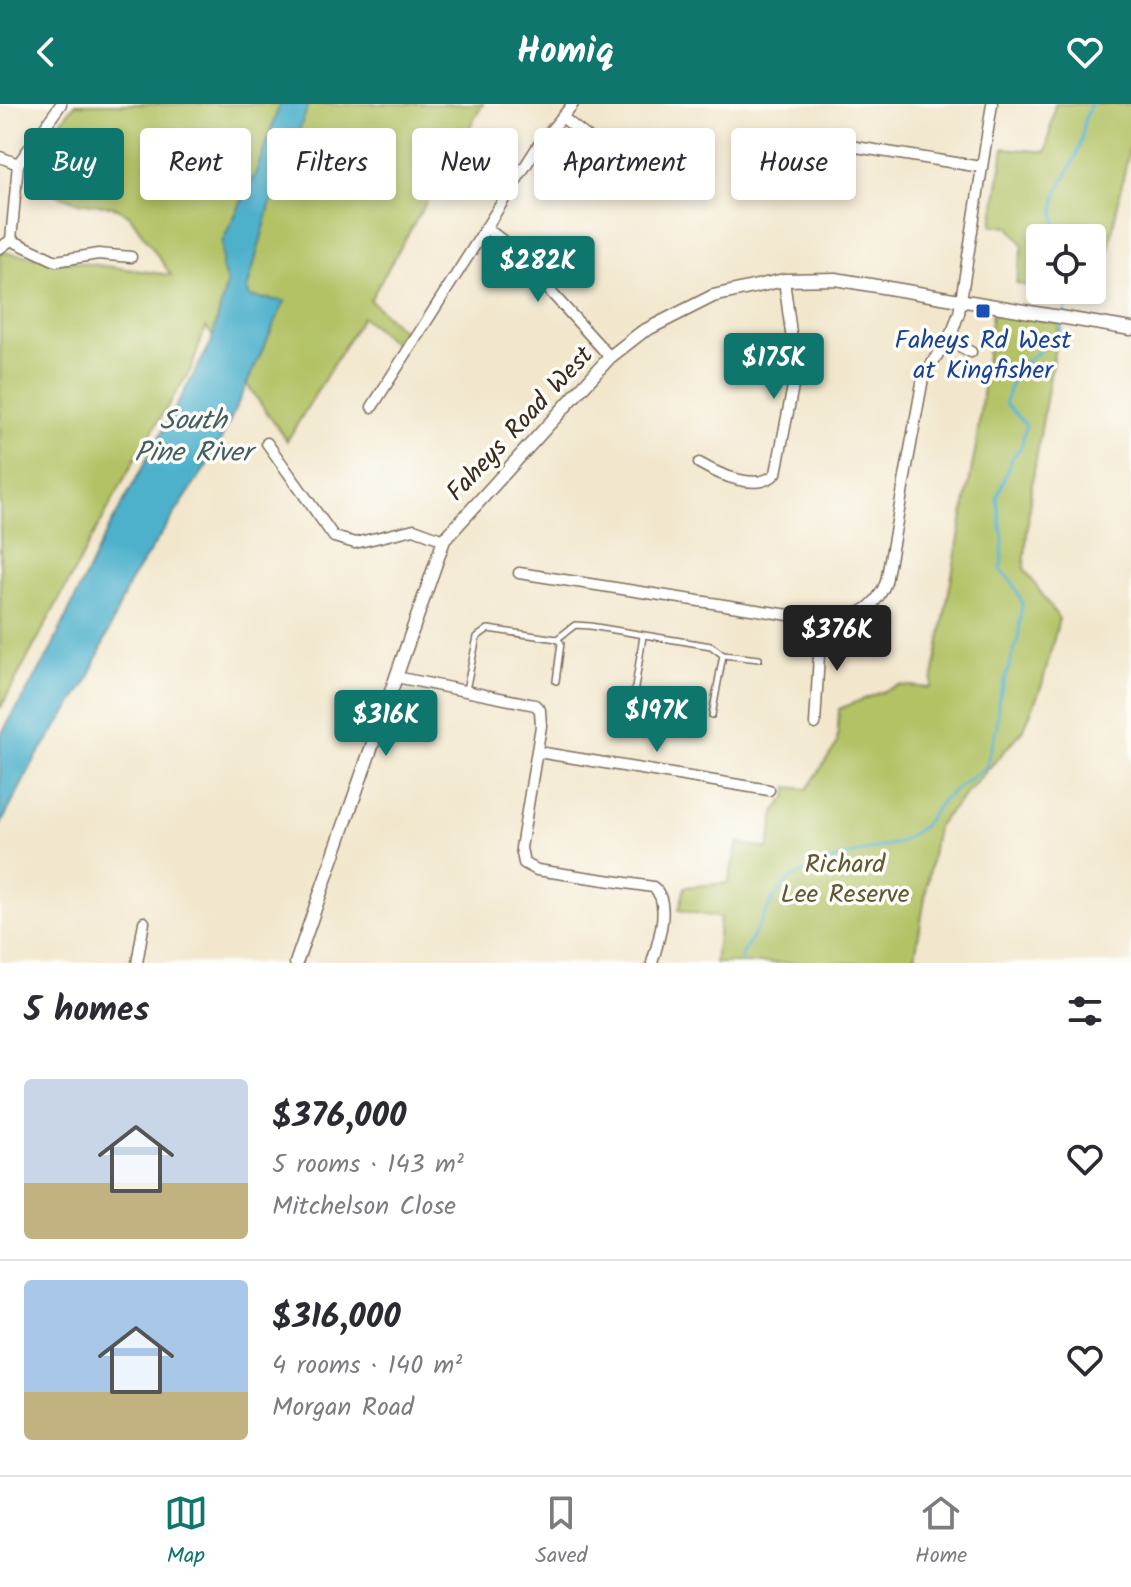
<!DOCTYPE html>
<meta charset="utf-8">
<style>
body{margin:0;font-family:Kalam,sans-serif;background:#f2f2f3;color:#2b2b33;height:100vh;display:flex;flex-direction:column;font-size:30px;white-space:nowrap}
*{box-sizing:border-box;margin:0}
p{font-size:26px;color:#7c7c81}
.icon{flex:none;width:44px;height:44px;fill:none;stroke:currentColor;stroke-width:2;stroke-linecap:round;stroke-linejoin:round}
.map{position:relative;height:859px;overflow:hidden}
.panel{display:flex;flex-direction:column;background:#fff;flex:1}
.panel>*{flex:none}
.guide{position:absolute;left:24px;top:24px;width:1084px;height:72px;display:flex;gap:16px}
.tools{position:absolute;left:1026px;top:120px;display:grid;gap:16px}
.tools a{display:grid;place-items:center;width:80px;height:80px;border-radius:8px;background:#fff;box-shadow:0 4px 12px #0003;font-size:40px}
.price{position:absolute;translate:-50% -68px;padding:0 18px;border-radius:8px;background:#0f766e;color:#fff;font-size:26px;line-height:52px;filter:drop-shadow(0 2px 4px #0008)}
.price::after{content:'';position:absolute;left:50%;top:48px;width:24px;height:18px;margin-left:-12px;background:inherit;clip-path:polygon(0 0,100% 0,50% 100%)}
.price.current{background:#222;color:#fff}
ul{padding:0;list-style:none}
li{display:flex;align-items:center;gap:24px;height:200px;padding:0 24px}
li+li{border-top:2px solid #e1e1e2}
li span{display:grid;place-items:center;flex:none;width:224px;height:160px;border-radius:8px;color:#555}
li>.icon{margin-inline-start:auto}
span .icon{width:96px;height:96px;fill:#fffc;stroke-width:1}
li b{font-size:34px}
h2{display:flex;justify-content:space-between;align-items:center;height:96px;padding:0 24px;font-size:34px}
.tag{padding:0 28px;border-radius:8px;background:#fff;box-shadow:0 4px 12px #0003;font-size:28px;line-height:72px}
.tag.current{background:#0f766e;color:#fff}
header{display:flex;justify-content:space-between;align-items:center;height:104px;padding:0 24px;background:#0f766e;color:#fff;font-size:36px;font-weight:600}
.tab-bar{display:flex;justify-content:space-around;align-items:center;height:112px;border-top:2px solid #e1e1e2;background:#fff;font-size:22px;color:#7c7c81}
.tab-bar a{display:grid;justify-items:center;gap:4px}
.tab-bar .current{color:#0f766e}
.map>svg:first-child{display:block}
.green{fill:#b2c265;stroke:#767642;stroke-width:2}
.water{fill:#4db1cc;stroke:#446e75;stroke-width:2}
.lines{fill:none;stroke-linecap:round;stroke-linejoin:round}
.stream{stroke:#4db1cc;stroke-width:3}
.service-casing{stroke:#7b6c5b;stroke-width:8}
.minor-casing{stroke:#7b6c5b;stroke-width:13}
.tertiary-casing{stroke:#7b6c5b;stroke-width:15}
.service{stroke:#fff;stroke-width:5}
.minor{stroke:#fff;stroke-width:10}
.tertiary{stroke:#fff;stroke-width:12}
.transit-dot{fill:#1a4fb4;stroke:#fdfcf7;stroke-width:3}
.labels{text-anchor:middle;stroke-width:7;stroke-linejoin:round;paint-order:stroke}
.transit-label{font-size:26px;fill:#164399;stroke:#fdfcf7}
.street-label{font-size:26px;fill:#3b2a1e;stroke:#fdfcf7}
.park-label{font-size:26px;fill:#5f5833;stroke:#fdfcf7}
.water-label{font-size:28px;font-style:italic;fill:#426064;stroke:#fdfcf7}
</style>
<header><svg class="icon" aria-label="back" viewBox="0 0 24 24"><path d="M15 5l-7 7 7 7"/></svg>Homiq<svg class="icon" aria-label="heart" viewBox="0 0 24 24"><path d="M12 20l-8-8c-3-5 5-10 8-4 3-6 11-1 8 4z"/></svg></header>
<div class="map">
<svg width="1131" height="859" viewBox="0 0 1131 859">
<rect width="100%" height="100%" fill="#fdfcf7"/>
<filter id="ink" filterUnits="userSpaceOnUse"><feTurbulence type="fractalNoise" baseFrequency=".0125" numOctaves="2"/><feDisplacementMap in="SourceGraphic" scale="16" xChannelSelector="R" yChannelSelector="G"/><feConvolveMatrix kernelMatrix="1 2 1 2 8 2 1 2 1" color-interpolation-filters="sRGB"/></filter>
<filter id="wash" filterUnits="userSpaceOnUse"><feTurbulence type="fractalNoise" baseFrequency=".006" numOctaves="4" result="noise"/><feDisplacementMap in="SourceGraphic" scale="32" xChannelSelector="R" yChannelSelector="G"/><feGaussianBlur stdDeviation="1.8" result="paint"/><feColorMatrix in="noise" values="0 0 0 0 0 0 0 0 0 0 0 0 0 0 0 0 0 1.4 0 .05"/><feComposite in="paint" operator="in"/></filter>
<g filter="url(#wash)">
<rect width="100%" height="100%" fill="#f2e7cd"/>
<g class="green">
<path d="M75,0h408l-113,196 33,31 -10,12 -31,-26 -75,124 -81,-114 -15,42 -55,88 -136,252v-457l171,23 -42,-60 -15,-8 -37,-5 -48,-18 10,-34z"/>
<path d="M1055,0h76v36l-33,161 -52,-11h46v-52h-52v51l-24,-6 7,-38 -14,-18 -17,-2 12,-77 42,4z"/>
<path d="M992,209l67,10 -28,166 -7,79 35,51 -17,66 -18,44 -87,97 -23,137h-199l5,-45 -41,-8 6,-23 43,-4 10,-40 30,6 8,-39 11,-14 1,-9 19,2 30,-45 2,-35 60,-24 32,3 45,-242z"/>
</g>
<path class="water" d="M280,0h29l-39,102 -23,84 3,7 35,4 -70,152 -86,130 -42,99 -52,77 -35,67v-90l48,-80 54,-115 109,-198 16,-60 -5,-15v-26l34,-70z"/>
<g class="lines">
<g class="stream">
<path d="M1059,134c-15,-55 11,-52 22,-97 3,-15 2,-24 11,-37"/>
<path d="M1065,210l4,-24"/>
<path d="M743,859l-2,-6 33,-59 16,-19 38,-18 72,-19 22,-15 21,-28 43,-32 11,-42 1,-24 20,-62 4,-37 -10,-20 -11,-11 2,-31 -6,-42 15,-40 9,-11 5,-22 -21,-22 10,-33 44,-34 4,-14"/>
</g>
</g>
</g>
<g filter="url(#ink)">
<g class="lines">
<defs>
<g id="service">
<path d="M557,535l18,-14 15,1 121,20 12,9 36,4"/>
<path d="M466,586l11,-53 11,-8 69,10 4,4 -5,38"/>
<path d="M633,597l10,-65"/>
<path d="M712,611l11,-60"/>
</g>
<g id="minor">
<path d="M562,13l75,59"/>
<path d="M806,35l175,28"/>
<path d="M0,53l18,7"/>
<path d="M486,124l21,16 103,113"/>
<path d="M11,136l7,-76 43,-60"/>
<path d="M0,144l11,-8 45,21 42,-7 33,3"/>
<path d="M946,235l25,13"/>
<path d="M372,303l166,-261 35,-42"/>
<path d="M267,339l67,94 21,6 59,-14 30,11"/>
<path d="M699,359c19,11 59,30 77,10l20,-102 -12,-91"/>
<path d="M519,469l302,47c30,0 54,-8 65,-38l37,-204 30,-48 6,-17 33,-209"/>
<path d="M869,504l16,31"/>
<path d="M396,573l139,28 5,5 1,16 -20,122 3,15 13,7 116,17c19,14 5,56 -1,76"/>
<path d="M815,620l6,-104"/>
<path d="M538,648l231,38"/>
<path d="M137,859l7,-41"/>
</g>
<path id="tertiary" d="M296,859l148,-423 166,-183 32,-25 71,-36 71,-16 51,-1 296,50"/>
</defs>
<use href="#service" class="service-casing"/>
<use href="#minor" class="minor-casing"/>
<use href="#tertiary" class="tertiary-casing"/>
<use href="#service" class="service"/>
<use href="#minor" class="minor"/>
<use href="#tertiary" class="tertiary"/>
</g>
</g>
<rect class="transit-dot" x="975" y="199" width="16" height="16" rx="4"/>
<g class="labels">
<g class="transit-label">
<text x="983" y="244">Faheys Rd West<tspan x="983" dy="30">at Kingfisher</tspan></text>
</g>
<g class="street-label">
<text transform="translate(519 319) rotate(-47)" y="9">Faheys Road West</text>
</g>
<g class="park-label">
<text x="845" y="768">Richard<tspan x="845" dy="30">Lee Reserve</tspan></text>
</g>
<g class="water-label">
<text x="193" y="325">South<tspan x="193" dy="32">Pine River</tspan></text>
</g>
</g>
</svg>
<div class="tools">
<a><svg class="icon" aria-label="locate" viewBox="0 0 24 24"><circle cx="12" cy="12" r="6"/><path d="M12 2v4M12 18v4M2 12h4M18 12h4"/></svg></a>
</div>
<b class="price" style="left:538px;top:200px">$282K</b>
<b class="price" style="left:774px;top:297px">$175K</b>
<b class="price current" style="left:837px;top:569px">$376K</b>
<b class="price" style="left:657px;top:650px">$197K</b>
<b class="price" style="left:386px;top:654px">$316K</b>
<div class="guide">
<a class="tag current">Buy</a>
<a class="tag">Rent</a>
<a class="tag">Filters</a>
<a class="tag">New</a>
<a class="tag">Apartment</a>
<a class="tag">House</a>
</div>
</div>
<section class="panel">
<h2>5 homes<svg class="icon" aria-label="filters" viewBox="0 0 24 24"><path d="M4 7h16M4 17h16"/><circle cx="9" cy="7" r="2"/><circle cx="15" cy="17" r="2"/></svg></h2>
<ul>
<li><span style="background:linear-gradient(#c9d6e8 65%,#c2b280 0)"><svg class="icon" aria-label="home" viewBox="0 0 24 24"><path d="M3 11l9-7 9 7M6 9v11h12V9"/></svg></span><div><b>$376,000</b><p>5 rooms · 143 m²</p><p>Mitchelson Close</p></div><svg class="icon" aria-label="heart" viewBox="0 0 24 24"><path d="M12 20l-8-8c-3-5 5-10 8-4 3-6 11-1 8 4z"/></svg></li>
<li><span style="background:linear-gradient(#a9c7e8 70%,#c2b280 0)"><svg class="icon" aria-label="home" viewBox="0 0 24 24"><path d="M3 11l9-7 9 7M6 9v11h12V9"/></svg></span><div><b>$316,000</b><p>4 rooms · 140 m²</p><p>Morgan Road</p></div><svg class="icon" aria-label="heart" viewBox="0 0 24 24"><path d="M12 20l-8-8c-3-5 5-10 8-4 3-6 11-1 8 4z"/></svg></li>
</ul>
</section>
<nav class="tab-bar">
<a class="current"><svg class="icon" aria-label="map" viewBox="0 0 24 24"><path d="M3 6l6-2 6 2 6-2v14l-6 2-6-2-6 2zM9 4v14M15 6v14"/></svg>Map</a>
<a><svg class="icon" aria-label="saved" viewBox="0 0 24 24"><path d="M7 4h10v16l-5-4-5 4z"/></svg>Saved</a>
<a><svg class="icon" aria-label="home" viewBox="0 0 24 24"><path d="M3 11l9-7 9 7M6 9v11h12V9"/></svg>Home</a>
</nav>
